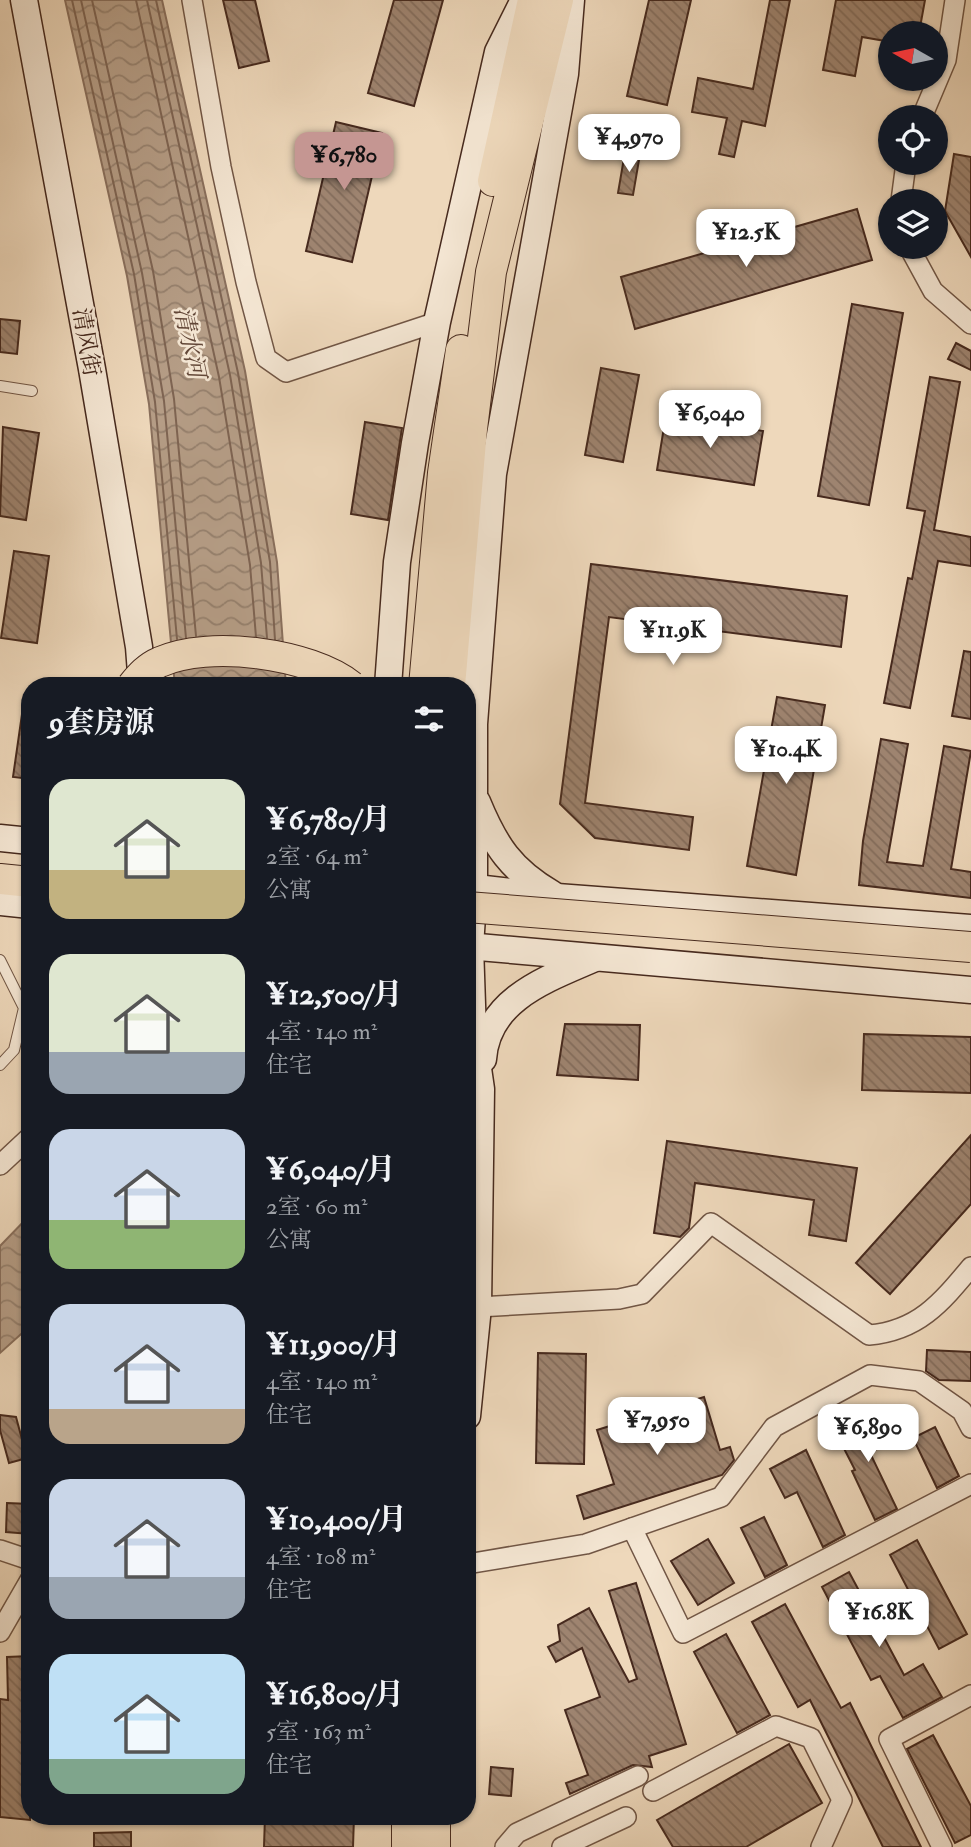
<!DOCTYPE html>
<html lang="zh">
<meta charset="utf-8">
<style>
body{margin:0;font-family:"IM FELL Double Pica","Noto Serif SC",serif;background:#242831;color:#f1f3f6;height:100vh;display:flex;flex-direction:column;font-size:26px;white-space:nowrap}
*{box-sizing:border-box;margin:0}
p{font-size:23px;color:#9ea1a6}
.icon{flex:none;width:38px;height:38px;fill:none;stroke:currentColor;stroke-width:2;stroke-linecap:round;stroke-linejoin:round}
.map{position:relative;flex:1;overflow:hidden}
.sheet{position:absolute;left:21px;top:677px;width:455px;height:1148px;display:flex;flex-direction:column;background:#171b24;border-radius:28px;box-shadow:0 2px 5px #0004}
.sheet>*{flex:none}
.needle{width:46px;rotate:279deg}
.tools{position:absolute;left:878px;top:21px;display:grid;gap:14px}
.tools a{display:grid;place-items:center;width:70px;height:70px;border-radius:50%;background:#171b24;box-shadow:0 2px 5px #0004;font-size:35px}
.price{position:absolute;translate:-50% -60px;padding:0 16px;border-radius:14px;background:#fff;color:#222;font-size:23px;line-height:46px;filter:drop-shadow(0 2px 4px #0008)}
.price::after{content:'';position:absolute;left:50%;top:42px;width:21px;height:16px;margin-left:-10px;background:inherit;clip-path:polygon(0 0,100% 0,50% 100%)}
.price.selected{background:#c59692;color:#111}
ul{padding:0;list-style:none}
li{display:flex;align-items:center;gap:21px;height:175px;padding:0 28px}
li span{display:grid;place-items:center;flex:none;width:196px;height:140px;border-radius:21px;color:#555}
li>.icon{margin-inline-start:auto}
span .icon{width:84px;height:84px;fill:#fffc;stroke-width:1}
li b{font-size:30px}
h2{display:flex;justify-content:space-between;align-items:center;height:84px;padding:0 28px;font-size:30px}
.map>svg:first-child{display:block}
.water{fill:url(#water-waves);stroke:#896f5c;stroke-width:2}
.lines{fill:none;stroke-linecap:round;stroke-linejoin:round}
.shore{stroke:#7e6452;stroke-width:2}
.building{fill:url(#building-back-hatch);stroke:#472a1e;stroke-width:2}
.lane-casing{stroke:#715645;stroke-width:12}
.street-casing{stroke:#715645;stroke-width:22}
.secondary-casing{stroke:#472a1e;stroke-width:29}
.primary-casing{stroke:#472a1e;stroke-width:32}
.lane{stroke:#f4e6d3;stroke-width:10}
.street{stroke:#f4e6d3;stroke-width:19}
.secondary{stroke:#f4e6d3;stroke-width:26}
.primary{stroke:#eed8bb;stroke-width:30}
.primary-bridge-casing{stroke:#472a1e;stroke-width:32;stroke-linecap:butt}
.primary-bridge{stroke:#eed8bb;stroke-width:30}
.labels{text-anchor:middle;stroke-width:5;stroke-linejoin:round;paint-order:stroke}
.street-label{font-size:23px;fill:#472a1e;stroke:#f4e6d3}
.water-label{font-size:24px;font-style:italic;fill:#624738;stroke:#f4e6d3}
</style>
<div class="map">
<svg width="971" height="1847" viewBox="0 0 971 1847">
<defs>
<pattern id="water-waves" width="16" height="10" patternUnits="userSpaceOnUse" patternTransform="scale(1.75)"><rect width="16" height="10" fill="#b59d86"/><path d="M0 5q4-4 8 0t8 0" fill="none" stroke="#95806d"/></pattern>
<pattern id="building-back-hatch" width="6" height="6" patternUnits="userSpaceOnUse" patternTransform="scale(1.75)"><rect width="6" height="6" fill="#9e8470"/><path d="M-1 5l2 2M0 0l6 6M5-1l2 2" fill="none" stroke="#836c5b"/></pattern>
</defs>
<rect width="100%" height="100%" fill="#eed8bb"/>
<filter id="stains"><feTurbulence type="fractalNoise" baseFrequency=".00286" numOctaves="4"/><feColorMatrix values="0 0 0 0 .2 0 0 0 0 .09 0 0 0 0 .02 0 0 0 .5 -.17"/></filter>
<radialGradient id="worn" r=".72"><stop offset=".6" stop-color="#630" stop-opacity="0"/><stop offset="1" stop-color="#630" stop-opacity=".3"/></radialGradient>
<g class="water">
<path d="M65,0h97l83,371 32,191 9,124h-111l-26,-282 -22,-128z"/>
<path d="M30,1215v111l-30,27v-107z"/>
</g>
<g class="lines">
<g class="shore">
<path d="M72,0l62,274 21,128 22,237"/>
<path d="M81,0l61,273 22,128 22,237"/>
<path d="M92,0l61,271 21,128 22,237"/>
<path d="M136,0l83,377 31,188 6,72"/>
<path d="M147,0l83,375 31,188 6,75"/>
<path d="M156,0l82,373 32,189 5,78"/>
</g>
</g>
<g class="building">
<path d="M223,0h32l14,61 -30,7z"/>
<path d="M394,0h49l-29,106 -46,-13z"/>
<path d="M649,0h42l-24,105 -40,-9z"/>
<path d="M770,0h20l-25,126 -23,-5 -8,36 -15,-3 8,-36 -35,-6 6,-34 55,11z"/>
<path d="M836,0h89l-6,33h-28v9l-29,-5 -7,39 -32,-6z"/>
<path d="M336,122l46,11 -30,129 -46,-11z"/>
<path d="M625,152l15,2 -7,41 -15,-2z"/>
<path d="M954,154l17,3v100l-26,-46z"/>
<path d="M857,209l15,51 -237,69 -14,-52z"/>
<path d="M852,304l51,9 -34,192 -51,-9z"/>
<path d="M0,319l20,2 -3,33 -17,-2z"/>
<path d="M956,343l15,8v19l-23,-11z"/>
<path d="M601,368l38,7 -16,87 -38,-7z"/>
<path d="M930,377l30,5 -26,148 37,7v29l-33,-5 -28,147 -26,-5 24,-125 4,1 13,-68 -18,-3z"/>
<path d="M666,415l97,16 -9,54 -97,-15z"/>
<path d="M365,422l37,6 -14,92 -37,-6z"/>
<path d="M3,427l36,6 -13,87 -26,-4z"/>
<path d="M14,551l35,5 -12,87 -36,-5z"/>
<path d="M591,564l256,32 -6,51 -232,-30 -24,186 108,14 -4,33 -94,-12 -35,-34z"/>
<path d="M964,651l7,1v67l-19,-3z"/>
<path d="M777,697l48,8 -29,170 -49,-9z"/>
<path d="M22,714l8,1v64l-17,-2z"/>
<path d="M881,739l27,5 -21,118 36,4 21,-120 27,5 -20,118 20,3v26l-112,-13 4,-44z"/>
<path d="M565,1024l75,1 -2,55 -81,-5z"/>
<path d="M864,1034l107,3v56l-109,-3z"/>
<path d="M971,1135v69l-81,90 -34,-31z"/>
<path d="M667,1141l190,27 -11,73 -37,-6 5,-35 -119,-17 -6,45 -9,9 -26,-4z"/>
<path d="M927,1350l44,2v29l-32,-1 -13,-9z"/>
<path d="M538,1353l48,1 -2,110 -48,-1z"/>
<path d="M704,1397l16,53 10,-3 4,13 -12,15 -138,44 -7,-23 37,-12 -17,-54z"/>
<path d="M872,1414l15,29 -17,10 27,56 -22,11 -23,-49 3,-1 -19,-37z"/>
<path d="M0,1415l16,2 11,41 -18,5 -9,-33z"/>
<path d="M935,1427l24,49 -22,12 -24,-50z"/>
<path d="M806,1450l39,85 -22,12 -26,-55 -12,6 -15,-29z"/>
<path d="M7,1503l23,1v30l-24,-2z"/>
<path d="M764,1517l23,48 -22,12 -24,-49z"/>
<path d="M708,1539l26,44 -36,22 -27,-44z"/>
<path d="M917,1540l50,94 -28,15 -49,-94z"/>
<path d="M849,1572l55,103 19,-11 19,33 -39,21 -23,-42 -9,4 -49,-93z"/>
<path d="M636,1583l50,161 -37,12 3,11 -19,-2 -63,29 -4,-11 22,-8 -23,-65 35,-13 -18,-49 -26,14 -8,-15 12,-6 -2,-16 31,-17 40,74 8,-3 -28,-88z"/>
<path d="M785,1604l56,104 9,-5 71,144h-38l-73,-147 -12,7 -46,-85z"/>
<path d="M726,1634l44,81 -33,18 -43,-81z"/>
<path d="M30,1656v164l-30,-3v-118l8,1 -1,-43z"/>
<path d="M933,1735l38,71v29l-16,8 -48,-94z"/>
<path d="M789,1744l33,59 -76,44h-73l-16,-27z"/>
<path d="M491,1767l22,2 -2,27 -22,-2z"/>
<path d="M265,1816h89l-1,31h-89z"/>
<path d="M131,1832v15h-37v-14z"/>
</g>
<g class="lines">
<defs>
<g id="lane">
<path d="M0,386l32,5"/>
<path d="M0,960l24,48 -10,42 -14,15"/>
</g>
<g id="street">
<path d="M192,0l29,167 25,115 20,76 20,14 151,-50"/>
<path d="M922,117l24,-57 9,-60"/>
<path d="M901,201l5,-38"/>
<path d="M909,247l24,44 38,33"/>
<path d="M0,1165l30,-28"/>
<path d="M478,1307l141,-8 23,-5 69,-71 158,112c49,-4 72,-32 102,-68"/>
<path d="M632,1528l51,105 288,-149"/>
<path d="M0,1550l30,10"/>
<path d="M467,1564l119,-20 135,-47 53,-70 96,-52 49,6 43,30 9,17"/>
<path d="M0,1632l30,-52"/>
<path d="M653,1791l123,-65 35,12 31,62 -21,47"/>
<path d="M505,1847l12,-14 121,-57"/>
<path d="M562,1847l64,-30"/>
<path d="M942,1847l-53,-108 82,-44"/>
</g>
<g id="secondary">
<path d="M24,0l68,369 47,278 3,39"/>
<path d="M388,686l9,-124 18,-119 22,-121 61,-270 26,-52"/>
<path d="M477,802c18,44 34,68 75,92"/>
<path d="M0,838l30,3"/>
<path d="M467,887l90,10 414,31"/>
<path d="M0,902l30,3"/>
<path d="M467,946l504,44"/>
<path d="M483,1059c4,-60 64,-80 112,-101"/>
<path d="M467,1416l11,-109 3,-218 -8,-55 -3,-88 4,-59v-163l19,-250 72,-400 6,-74"/>
</g>
<g id="primary">
<path d="M493,181l40,-181"/>
<path d="M424,686l19,-213 18,-123"/>
<path d="M450,686l22,-257 19,-157 67,-272"/>
<path d="M0,879l30,3"/>
<path d="M435,1816v31"/>
<path d="M407,1847v-31"/>
</g>
</defs>
<use href="#lane" class="lane-casing"/>
<use href="#street" class="street-casing"/>
<use href="#secondary" class="secondary-casing"/>
<use href="#primary" class="primary-casing"/>
<use href="#lane" class="lane"/>
<use href="#street" class="street"/>
<use href="#secondary" class="secondary"/>
<use href="#primary" class="primary"/>
<defs>
<g id="primary-bridge">
<path d="M132,686c8,-10 16,-19 28,-24 48,-22 150,-9 191,24"/>
<path d="M467,907l504,40"/>
</g>
</defs>
<use href="#primary-bridge" class="primary-bridge-casing"/>
<use href="#primary-bridge" class="primary-bridge"/>
</g>
<g class="labels">
<g class="street-label">
<text transform="translate(87 342) rotate(80)" y="8">清风街</text>
</g>
<g class="water-label">
<text transform="translate(190 342) rotate(78)" y="8">清水河</text>
</g>
</g>
<rect width="100%" height="100%" filter="url(#stains)"/>
<rect width="100%" height="100%" fill="url(#worn)"/>
</svg>
<div class="tools">
<a><svg class="needle" viewBox="-14 -14 28 28"><path d="M0-13l5 13h-10z" fill="#e53935"/><path d="M0 13l5-13h-10z" fill="#9ea1a6"/></svg></a>
<a><svg class="icon" aria-label="locate" viewBox="0 0 24 24"><circle cx="12" cy="12" r="6"/><path d="M12 2v4M12 18v4M2 12h4M18 12h4"/></svg></a>
<a><svg class="icon" aria-label="layers" viewBox="0 0 24 24"><path d="M12 4l9 5-9 5-9-5zM3 14l9 5 9-5"/></svg></a>
</div>
<b class="price" style="left:629px;top:174px">¥4,970</b>
<b class="price selected" style="left:344px;top:192px">¥6,780</b>
<b class="price" style="left:746px;top:269px">¥12.5K</b>
<b class="price" style="left:710px;top:450px">¥6,040</b>
<b class="price" style="left:673px;top:667px">¥11.9K</b>
<b class="price" style="left:786px;top:786px">¥10.4K</b>
<b class="price" style="left:657px;top:1457px">¥7,950</b>
<b class="price" style="left:868px;top:1464px">¥6,890</b>
<b class="price" style="left:879px;top:1649px">¥16.8K</b>
<section class="sheet">
<h2>9套房源<svg class="icon" aria-label="filters" viewBox="0 0 24 24"><path d="M4 7h16M4 17h16"/><circle cx="9" cy="7" r="2"/><circle cx="15" cy="17" r="2"/></svg></h2>
<ul>
<li><span style="background:linear-gradient(#dfe7d0 65%,#c2b280 0)"><svg class="icon" aria-label="home" viewBox="0 0 24 24"><path d="M3 11l9-7 9 7M6 9v11h12V9"/></svg></span><div><b>¥6,780/月</b><p>2室 · 64 m²</p><p>公寓</p></div></li>
<li><span style="background:linear-gradient(#dfe7d0 70%,#9aa5b1 0)"><svg class="icon" aria-label="home" viewBox="0 0 24 24"><path d="M3 11l9-7 9 7M6 9v11h12V9"/></svg></span><div><b>¥12,500/月</b><p>4室 · 140 m²</p><p>住宅</p></div></li>
<li><span style="background:linear-gradient(#c9d6e8 65%,#8fb573 0)"><svg class="icon" aria-label="home" viewBox="0 0 24 24"><path d="M3 11l9-7 9 7M6 9v11h12V9"/></svg></span><div><b>¥6,040/月</b><p>2室 · 60 m²</p><p>公寓</p></div></li>
<li><span style="background:linear-gradient(#c9d6e8 75%,#b9a48a 0)"><svg class="icon" aria-label="home" viewBox="0 0 24 24"><path d="M3 11l9-7 9 7M6 9v11h12V9"/></svg></span><div><b>¥11,900/月</b><p>4室 · 140 m²</p><p>住宅</p></div></li>
<li><span style="background:linear-gradient(#c9d6e8 70%,#9aa5b1 0)"><svg class="icon" aria-label="home" viewBox="0 0 24 24"><path d="M3 11l9-7 9 7M6 9v11h12V9"/></svg></span><div><b>¥10,400/月</b><p>4室 · 108 m²</p><p>住宅</p></div></li>
<li><span style="background:linear-gradient(#bfe0f5 75%,#7fa58c 0)"><svg class="icon" aria-label="home" viewBox="0 0 24 24"><path d="M3 11l9-7 9 7M6 9v11h12V9"/></svg></span><div><b>¥16,800/月</b><p>5室 · 163 m²</p><p>住宅</p></div></li>
</ul>
</section>
</div>
